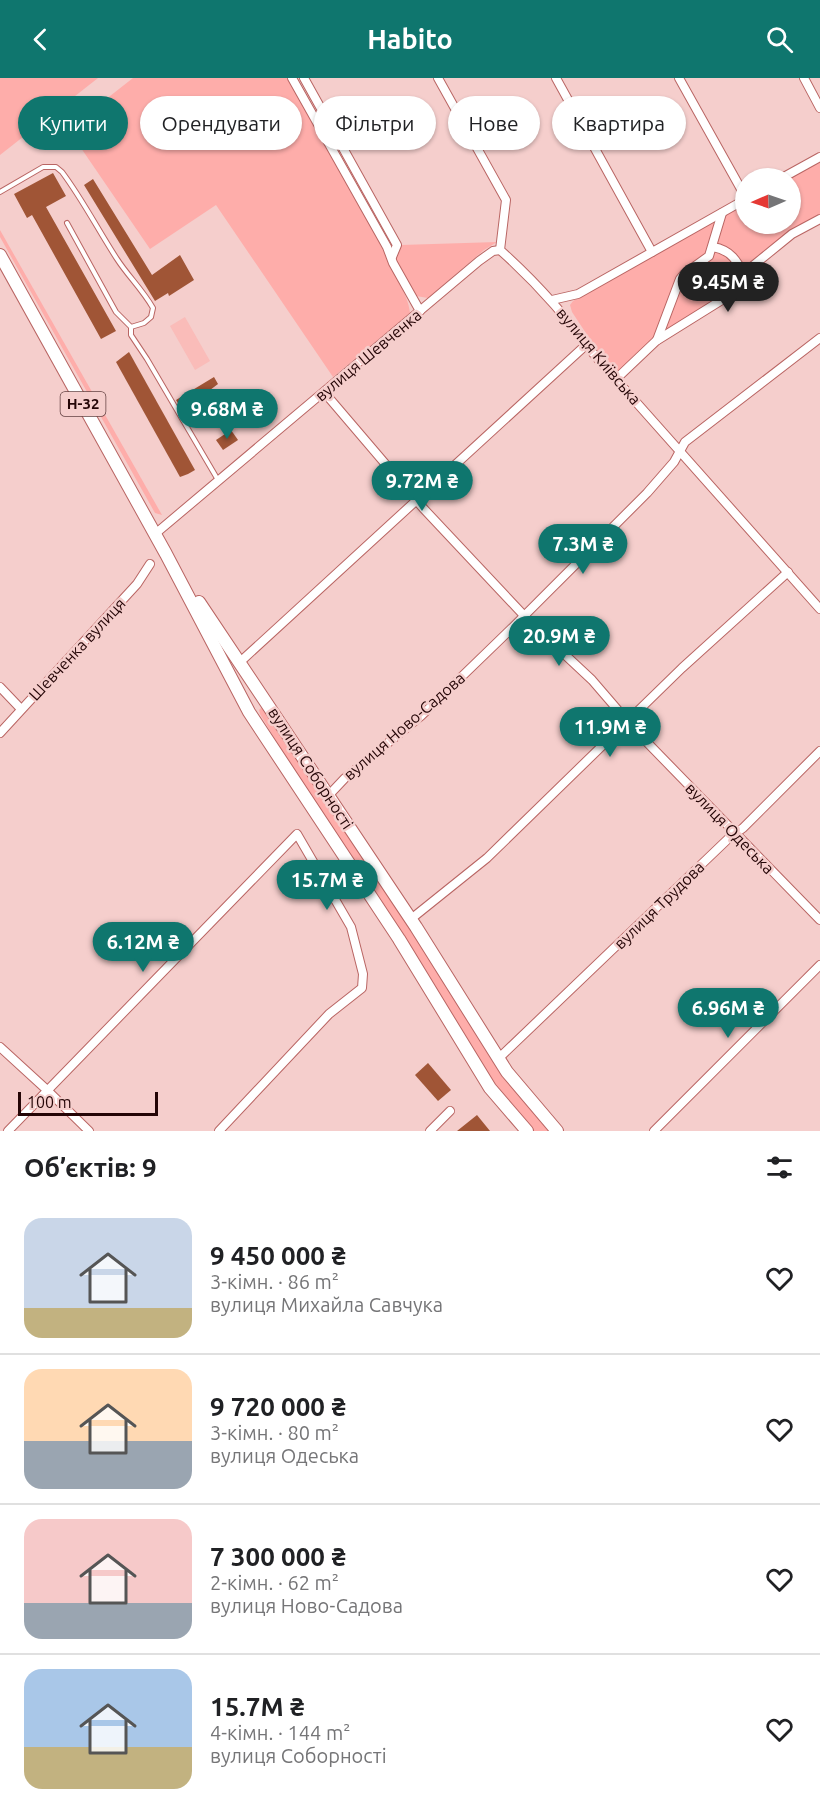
<!DOCTYPE html>
<html lang="uk">
<meta charset="utf-8">
<style>
body{margin:0;font-family:Ubuntu,sans-serif;background:#f6f6f6;color:#202124;height:100vh;display:flex;flex-direction:column;font-size:22px;white-space:nowrap}
*{box-sizing:border-box;margin:0}
p{font-size:20px;color:#757577}
.icon{flex:none;width:33px;height:33px;fill:none;stroke:currentColor;stroke-width:2;stroke-linecap:round;stroke-linejoin:round}
.map{position:relative;height:1053px;overflow:hidden}
.drawer{display:flex;flex-direction:column;background:#fff;flex:1}
.drawer>*{flex:none}
.hud{position:absolute;left:18px;top:18px;width:784px;height:54px;display:flex;gap:12px}
.needle{width:39px;rotate:268deg}
.fabs{position:absolute;left:735px;top:90px;display:grid;gap:12px}
.fabs a{display:grid;place-items:center;width:66px;height:66px;border-radius:50%;background:#fff;box-shadow:0 2px 4px #0004;font-size:30px}
.scale{position:absolute;left:18px;bottom:15px;width:140px;box-sizing:border-box;padding-left:6px;border:3px solid #240506;border-top:0;font-size:16px;line-height:21px;white-space:nowrap;color:#240506;-webkit-text-stroke:4px #f5cecc;paint-order:stroke}
.price{position:absolute;translate:-50% -51px;padding:0 14px;border-radius:21px;background:#0f766e;color:#fff;font-size:20px;line-height:39px;filter:drop-shadow(0 2px 3px #0008)}
.price::after{content:'';position:absolute;left:50%;top:36px;width:18px;height:14px;margin-left:-9px;background:inherit;clip-path:polygon(0 0,100% 0,50% 100%)}
.price.active{background:#222;color:#fff}
ul{padding:0;list-style:none}
li{display:flex;align-items:center;gap:18px;height:150px;padding:0 24px}
li+li{border-top:2px solid #e0e0e0}
li span{display:grid;place-items:center;flex:none;width:168px;height:120px;border-radius:18px;color:#555}
li>.icon{margin-inline-start:auto}
span .icon{width:72px;height:72px;fill:#fffc;stroke-width:1}
li b{font-size:26px}
h2{display:flex;justify-content:space-between;align-items:center;height:72px;padding:0 24px;font-size:26px}
.tag{padding:0 21px;border-radius:27px;background:#fff;box-shadow:0 2px 4px #0004;font-size:21px;line-height:54px}
.tag.active{background:#0f766e;color:#fff}
header{display:flex;justify-content:space-between;align-items:center;height:78px;padding:0 24px;background:#0f766e;color:#fff;font-size:27px;font-weight:700}
.map>svg:first-child{display:block}
.built{fill:#fabcb9}
.green{fill:#feadaa}
.building{fill:#a05536}
.lines{fill:none;stroke-linecap:round;stroke-linejoin:round}
.service-casing{stroke:#b96563;stroke-width:6}
.minor-casing{stroke:#b96563;stroke-width:10}
.primary-casing{stroke:#b96563;stroke-width:14}
.service{stroke:#fff;stroke-width:4}
.minor{stroke:#fff;stroke-width:8}
.primary{stroke:#fff;stroke-width:12}
.labels{text-anchor:middle;stroke-width:5;stroke-linejoin:round;paint-order:stroke}
.shield{fill:#f5cecc;stroke:#634141;stroke-width:1.5}
.shield-label{font-size:15px;font-weight:bold;fill:#240506}
.street-label{font-size:16px;fill:#240506;stroke:#f5cecc}
</style>
<header><svg class="icon" aria-label="back" viewBox="0 0 24 24"><path d="M15 5l-7 7 7 7"/></svg>Habito<svg class="icon" aria-label="search" viewBox="0 0 24 24"><circle cx="10" cy="10" r="6"/><path d="M15 15l6 6"/></svg></header>
<div class="map">
<svg width="820" height="1053" viewBox="0 0 820 1053">
<rect width="100%" height="100%" fill="#f5cecc"/>
<path class="built" d="M185,239l25,44 -15,9 -25,-44z"/>
<g class="green">
<path d="M0,0h98l-98,77z"/>
<path d="M133,0h154l99,176c5,21 22,37 24,59l-77,64 -117,-172 -66,44 -82,-120z"/>
<path d="M820,83v57l-72,50 -16,24 -31,19 -79,59 -7,2 -16,-19 -27,-41 -2,-7 3,-4 172,-97 1,20h44v-46z"/>
<path d="M0,152l162,285 -7,-2 -155,-276z"/>
<path d="M497,164l-13,8 -56,48 -12,-2 -20,-36 5,-15z"/>
<path d="M262,629l5,1 57,92 226,331h-16l-41,-48 -178,-277 -55,-92 -1,-4z"/>
</g>
<g class="building">
<path d="M53,95l13,23 -20,11 70,124 -15,8 -69,-124 -5,3 -13,-24z"/>
<path d="M93,101l59,96 28,-20 14,25 -25,16 -1,-3 -13,8 -71,-116z"/>
<path d="M724,196l7,10 -20,15 -10,-12 9,-8 3,4z"/>
<path d="M129,274l66,118 -7,4 -8,3 -64,-115z"/>
<path d="M214,299l4,7 -8,6 15,24 -8,6 -16,-25 -20,13 -5,-8z"/>
<path d="M231,352l7,10 -15,10 -7,-10z"/>
<path d="M428,985l23,27 -13,11 -23,-26z"/>
<path d="M477,1037l13,16h-33z"/>
</g>
<g class="lines">
<defs>
<g id="service">
<path d="M0,114l43,-25h13l6,5c21,28 36,58 55,87 11,17 25,30 36,49l-2,9 -7,6 -13,4"/>
<path d="M67,145l49,89 15,15v8l16,24 71,121"/>
</g>
<g id="minor">
<path d="M292,0l95,169 6,16 27,48"/>
<path d="M304,0l93,167 -5,12"/>
<path d="M438,0l68,122 -6,50c36,32 67,67 96,107l224,252"/>
<path d="M556,0l96,174"/>
<path d="M679,0l67,120"/>
<path d="M804,0l16,30"/>
<path d="M782,100l38,-21"/>
<path d="M713,169c18,3 24,14 32,29"/>
<path d="M552,222l26,-6 168,-95"/>
<path d="M657,262l23,-61 4,-5 25,-18 13,-43"/>
<path d="M616,301l40,-38 77,-48 16,-24 43,-35 28,-15"/>
<path d="M324,314l99,116 108,115 61,57 43,50 185,190"/>
<path d="M155,456l324,-273 14,-10 7,-1"/>
<path d="M240,584l347,-318"/>
<path d="M0,609l21,22"/>
<path d="M0,655l137,-149 13,-20"/>
<path d="M328,718l17,-18 76,-62 92,-89 134,-134 27,-31 11,-20 135,-104"/>
<path d="M411,841l76,-61 195,-190 106,-96"/>
<path d="M0,969l47,43 42,41"/>
<path d="M498,981l231,-221 14,-10 77,-77"/>
<path d="M8,1053l289,-297 54,93 12,47 -1,14 -33,26 -110,117"/>
<path d="M430,1053l20,-20"/>
<path d="M654,1053l166,-166"/>
</g>
<g id="primary">
<path d="M0,177l166,299 83,158 150,227 91,149 37,43"/>
<path d="M199,524l217,325 91,145 50,59"/>
</g>
</defs>
<use href="#service" class="service-casing"/>
<use href="#minor" class="minor-casing"/>
<use href="#primary" class="primary-casing"/>
<use href="#service" class="service"/>
<use href="#minor" class="minor"/>
<use href="#primary" class="primary"/>
</g>
<g class="labels">
<rect class="shield" x="60.5" y="314" width="45" height="24" rx="4.5"/>
<g class="shield-label">
<text x="83" y="331">Н-32</text>
</g>
<g class="street-label">
<text transform="translate(368 277) rotate(-40)" y="6">вулиця Шевченка</text>
<text transform="translate(599 278) rotate(50)" y="6">вулиця Київська</text>
<text transform="translate(77 571) rotate(-47)" y="6">Шевченка вулиця</text>
<text transform="translate(404 648) rotate(-41)" y="6">вулиця Ново-Садова</text>
<text transform="translate(311 690) rotate(57)" y="6">вулиця Соборності</text>
<text transform="translate(730 750) rotate(46)" y="6">вулиця Одеська</text>
<text transform="translate(659 827) rotate(-44)" y="6">вулиця Трудова</text>
</g>
</g>
</svg>
<div class="fabs">
<a><svg class="needle" viewBox="-14 -14 28 28"><path d="M0-13l5 13h-10z" fill="#e53935"/><path d="M0 13l5-13h-10z" fill="#757577"/></svg></a>
</div>
<div class="scale">100 m</div>
<b class="price active" style="left:728px;top:235px">9.45M ₴</b>
<b class="price" style="left:227px;top:362px">9.68M ₴</b>
<b class="price" style="left:422px;top:434px">9.72M ₴</b>
<b class="price" style="left:583px;top:497px">7.3M ₴</b>
<b class="price" style="left:559px;top:589px">20.9M ₴</b>
<b class="price" style="left:610px;top:680px">11.9M ₴</b>
<b class="price" style="left:327px;top:833px">15.7M ₴</b>
<b class="price" style="left:143px;top:895px">6.12M ₴</b>
<b class="price" style="left:728px;top:961px">6.96M ₴</b>
<div class="hud">
<a class="tag active">Купити</a>
<a class="tag">Орендувати</a>
<a class="tag">Фільтри</a>
<a class="tag">Нове</a>
<a class="tag">Квартира</a>
</div>
</div>
<section class="drawer">
<h2>Об’єктів: 9<svg class="icon" aria-label="filters" viewBox="0 0 24 24"><path d="M4 7h16M4 17h16"/><circle cx="9" cy="7" r="2"/><circle cx="15" cy="17" r="2"/></svg></h2>
<ul>
<li><span style="background:linear-gradient(#c9d6e8 75%,#c2b280 0)"><svg class="icon" aria-label="home" viewBox="0 0 24 24"><path d="M3 11l9-7 9 7M6 9v11h12V9"/></svg></span><div><b>9 450 000 ₴</b><p>3-кімн. · 86 m²</p><p>вулиця Михайла Савчука</p></div><svg class="icon" aria-label="heart" viewBox="0 0 24 24"><path d="M12 20l-8-8c-3-5 5-10 8-4 3-6 11-1 8 4z"/></svg></li>
<li><span style="background:linear-gradient(#ffd9b3 60%,#9aa5b1 0)"><svg class="icon" aria-label="home" viewBox="0 0 24 24"><path d="M3 11l9-7 9 7M6 9v11h12V9"/></svg></span><div><b>9 720 000 ₴</b><p>3-кімн. · 80 m²</p><p>вулиця Одеська</p></div><svg class="icon" aria-label="heart" viewBox="0 0 24 24"><path d="M12 20l-8-8c-3-5 5-10 8-4 3-6 11-1 8 4z"/></svg></li>
<li><span style="background:linear-gradient(#f6c9c9 70%,#9aa5b1 0)"><svg class="icon" aria-label="home" viewBox="0 0 24 24"><path d="M3 11l9-7 9 7M6 9v11h12V9"/></svg></span><div><b>7 300 000 ₴</b><p>2-кімн. · 62 m²</p><p>вулиця Ново-Садова</p></div><svg class="icon" aria-label="heart" viewBox="0 0 24 24"><path d="M12 20l-8-8c-3-5 5-10 8-4 3-6 11-1 8 4z"/></svg></li>
<li><span style="background:linear-gradient(#a9c7e8 65%,#c2b280 0)"><svg class="icon" aria-label="home" viewBox="0 0 24 24"><path d="M3 11l9-7 9 7M6 9v11h12V9"/></svg></span><div><b>15.7M ₴</b><p>4-кімн. · 144 m²</p><p>вулиця Соборності</p></div><svg class="icon" aria-label="heart" viewBox="0 0 24 24"><path d="M12 20l-8-8c-3-5 5-10 8-4 3-6 11-1 8 4z"/></svg></li>
</ul>
</section>
